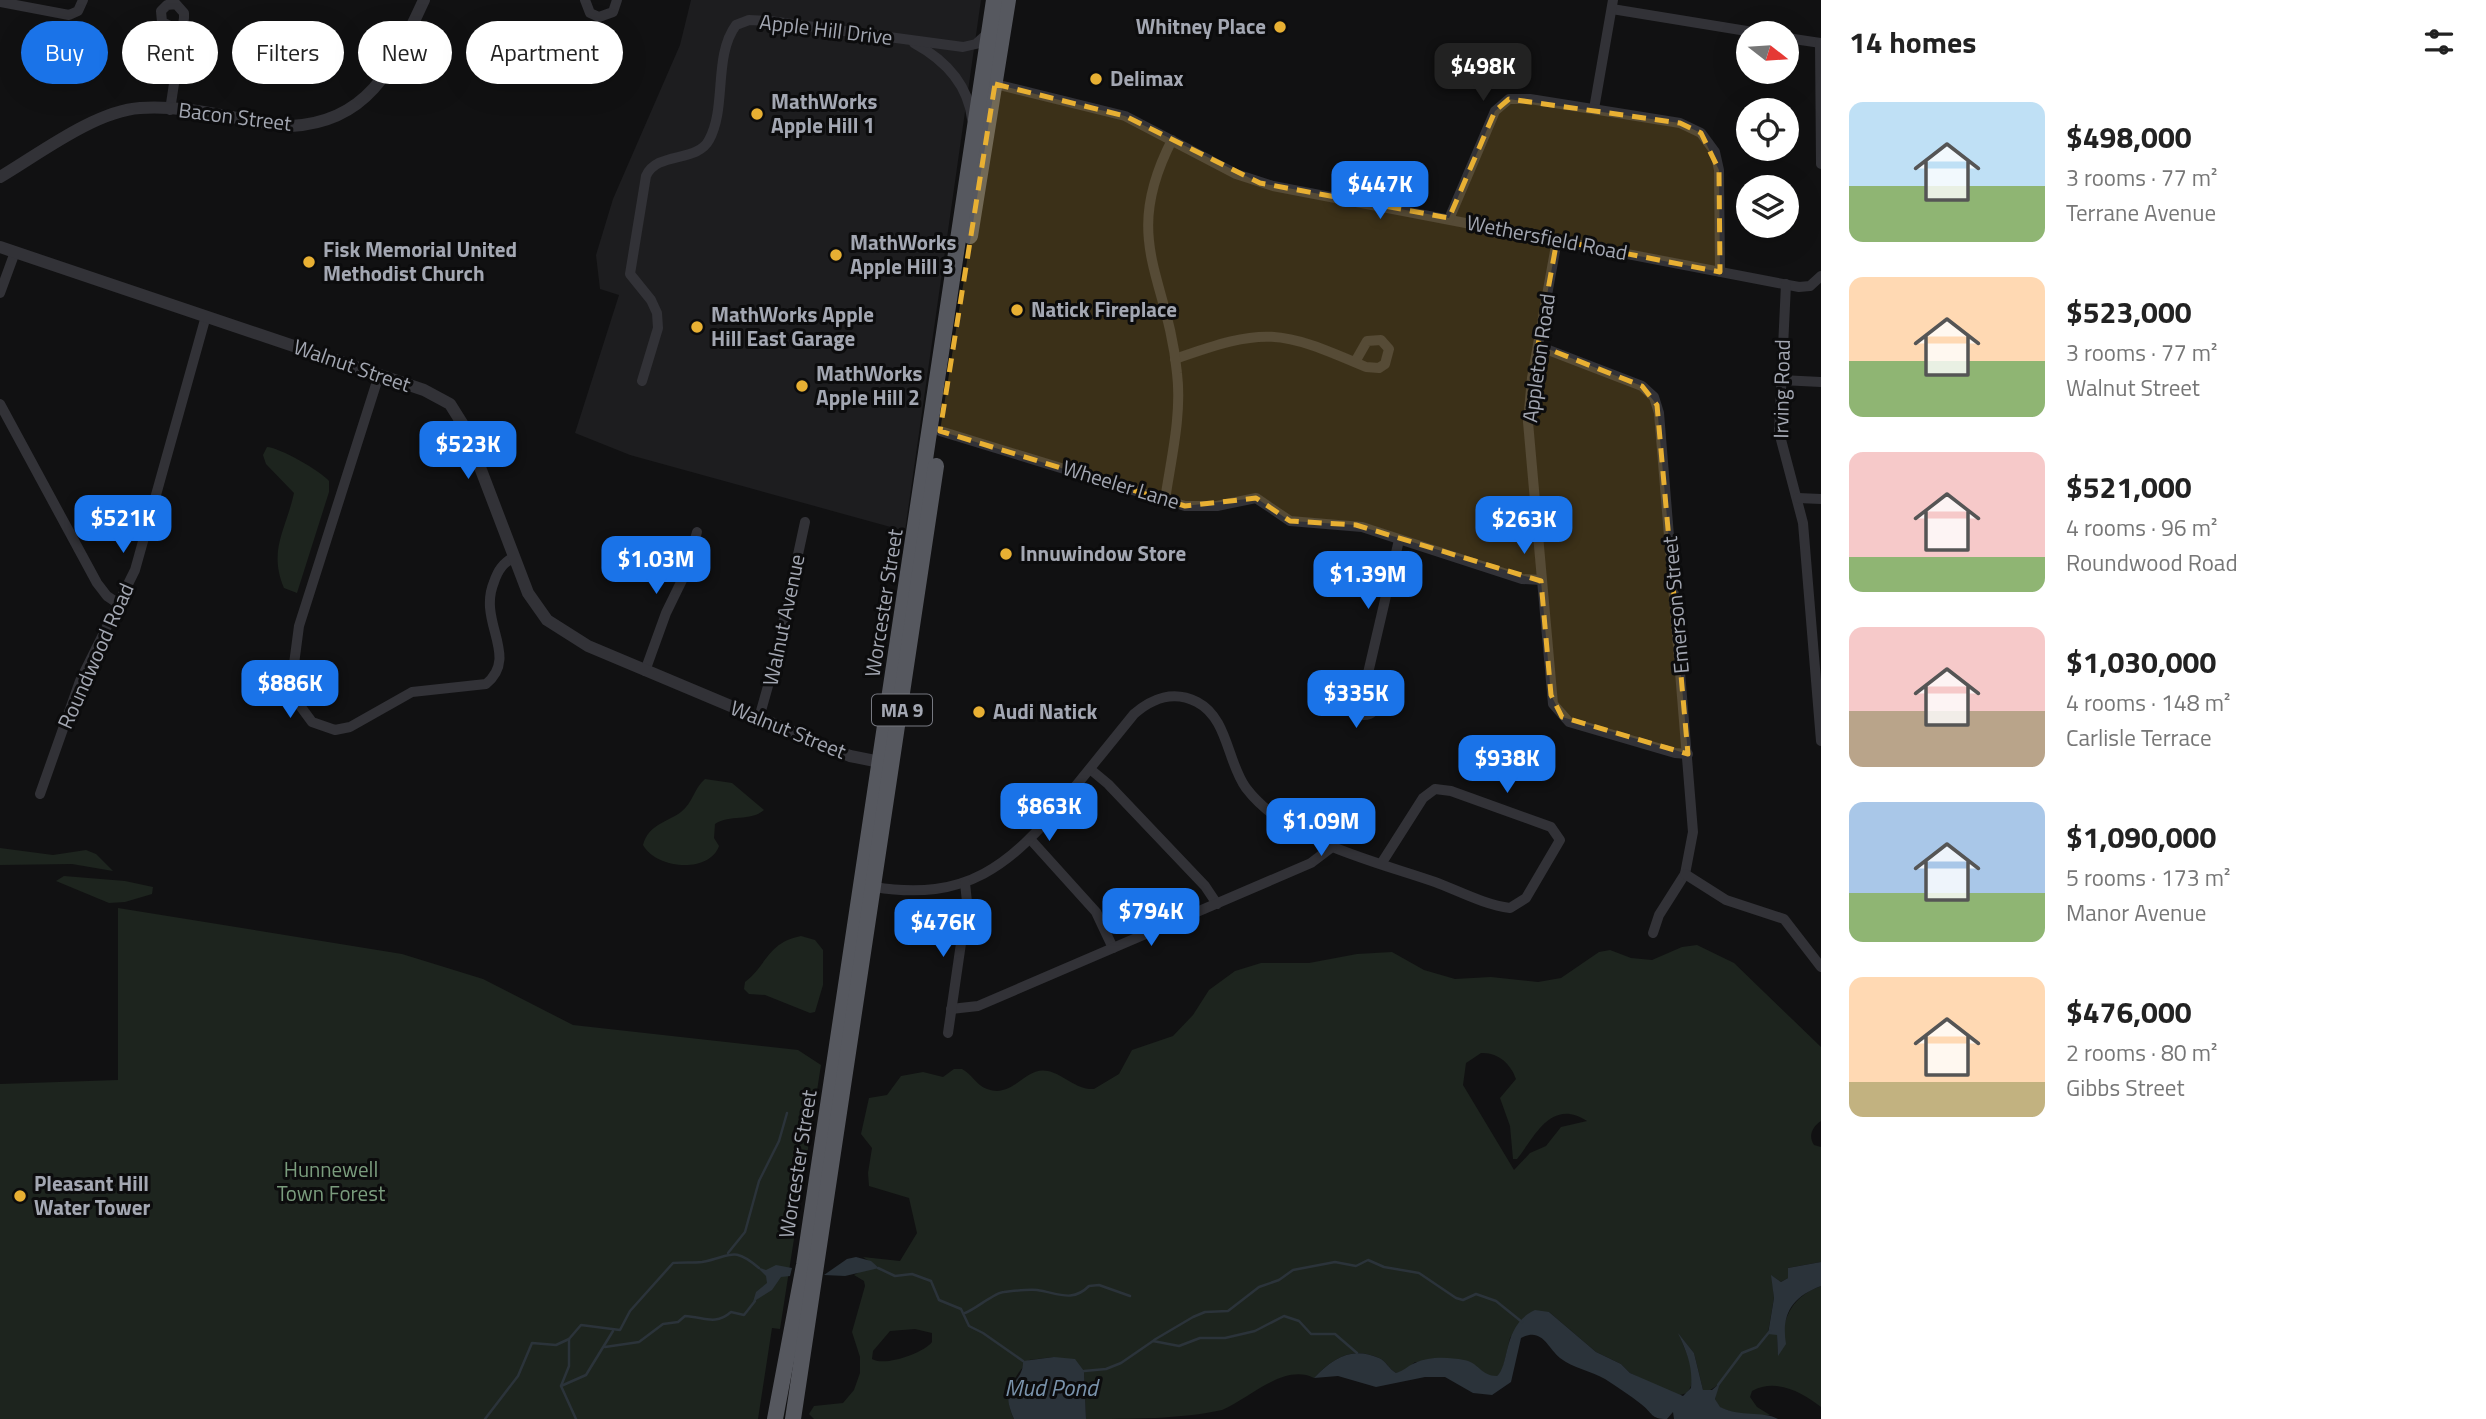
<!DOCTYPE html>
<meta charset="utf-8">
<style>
body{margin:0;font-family:"Titillium Web",sans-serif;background:#f2f2f2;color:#222;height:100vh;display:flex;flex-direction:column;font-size:26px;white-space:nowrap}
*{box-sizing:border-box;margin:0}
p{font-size:23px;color:#767676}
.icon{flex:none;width:38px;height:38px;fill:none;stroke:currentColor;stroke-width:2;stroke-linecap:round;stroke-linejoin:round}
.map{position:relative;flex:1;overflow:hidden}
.details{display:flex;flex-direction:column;background:#fff;width:665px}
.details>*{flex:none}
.guide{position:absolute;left:21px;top:21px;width:665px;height:63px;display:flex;gap:14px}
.needle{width:46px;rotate:107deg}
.fabs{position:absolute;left:1736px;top:21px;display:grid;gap:14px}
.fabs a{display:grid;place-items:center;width:63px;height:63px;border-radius:50%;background:#fff;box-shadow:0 7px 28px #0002;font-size:35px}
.price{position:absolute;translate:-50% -60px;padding:0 16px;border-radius:14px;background:#1a73e8;color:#fff;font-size:23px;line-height:46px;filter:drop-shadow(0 2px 4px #0008)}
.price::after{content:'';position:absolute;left:50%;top:42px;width:21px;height:16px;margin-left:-10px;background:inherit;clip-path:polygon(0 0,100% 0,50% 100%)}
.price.selected{background:#222;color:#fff}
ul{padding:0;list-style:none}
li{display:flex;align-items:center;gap:21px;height:175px;padding:0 28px}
li span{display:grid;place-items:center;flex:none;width:196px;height:140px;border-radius:14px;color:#555}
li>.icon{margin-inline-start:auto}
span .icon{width:84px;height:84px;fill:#fffc;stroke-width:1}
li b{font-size:30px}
h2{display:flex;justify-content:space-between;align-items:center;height:84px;padding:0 28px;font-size:30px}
.chip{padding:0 24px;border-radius:32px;background:#fff;box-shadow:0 7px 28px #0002;font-size:24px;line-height:63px}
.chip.selected{background:#1a73e8;color:#fff}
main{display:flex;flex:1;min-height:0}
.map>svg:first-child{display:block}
.built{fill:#1d1d1f}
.green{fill:#1d241e;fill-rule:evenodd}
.water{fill:#2b333a}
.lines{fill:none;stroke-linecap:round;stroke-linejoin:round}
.stream{stroke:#2b333a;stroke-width:2.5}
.minor{stroke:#323237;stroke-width:10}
.tertiary{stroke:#323237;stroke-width:12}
.trunk{stroke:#56585f;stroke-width:16}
.marked{fill:#e8b033;fill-opacity:0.2;stroke:#e8b033;stroke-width:5;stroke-dasharray:14 9;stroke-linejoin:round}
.poi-dot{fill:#e8b033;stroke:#0c0c0d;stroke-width:2.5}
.labels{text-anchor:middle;stroke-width:6;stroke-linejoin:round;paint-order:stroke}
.shield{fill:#0c0c0d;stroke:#767880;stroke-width:2}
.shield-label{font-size:19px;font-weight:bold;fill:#a3a7b2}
.poi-label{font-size:21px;font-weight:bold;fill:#a3a7b2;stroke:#0c0c0d;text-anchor:start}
.street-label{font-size:21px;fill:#a3a7b2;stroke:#0c0c0d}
.park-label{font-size:21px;fill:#7a9c7d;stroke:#0c0c0d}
.water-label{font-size:23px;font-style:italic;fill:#7a93ac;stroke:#0c0c0d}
</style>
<main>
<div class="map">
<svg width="1821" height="1419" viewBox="0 0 1821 1419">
<rect width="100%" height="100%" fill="#111112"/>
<path class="built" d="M691,0h290l-76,531 -275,-76 -55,-22 44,-138 -19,-6 -4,-34 17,-56 67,-154z"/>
<g class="green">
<path d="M267,447c11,0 54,24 62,34v11l-32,101 -13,-5c-16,-38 2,-58 10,-95l-28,-29 -3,-9z"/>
<path d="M705,779l27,4 32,27c-14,12 -34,4 -49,14l-1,14 5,8c-10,28 -63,23 -76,-1 6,-21 23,-22 38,-33 12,-9 13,-24 24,-33z"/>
<path d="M0,848l53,7 33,-5 10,4 17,17 -41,-7 -72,1z"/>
<path d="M64,876l61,5 28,6 -1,7 -27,8 -16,1 -53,-22z"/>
<path d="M118,908l284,46 81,25 90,46 225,25 23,15 -41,264 -8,-1 -14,91h-758v-335l118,-4z"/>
<path d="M801,936l14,4 8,10v35l-8,27 -5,1 -45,-18 -16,-1 -5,-5 1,-7c23,-18 22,-39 56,-46z"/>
<path d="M1697,945l37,18 87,84v74c-9,6 -13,15 -7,24l7,2v115l-33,6v10l-7,4 -9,-6 2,22 -6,35 9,1 1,20c6,-32 9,-56 43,-68v121c-19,-15 -45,-29 -69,-16l-2,6 7,10 13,8 -28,1 -23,-9 -4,-8 3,-14 -11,7 -4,-2 -9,-37 -14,-17c5,17 21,39 7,57l-10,3 -47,-23 -9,-9 -25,-12 -47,-40 -28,10 -11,16 -8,34 -5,4h-8l-13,-8 -61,-6 -12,10 -7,1c-7,-4 -10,-12 -17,-15 -27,-12 -46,0 -65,20 -30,-15 -64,20 -92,32 -40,9 -93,9 -136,9l-2,-48 -30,-14 -25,3c-16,18 -27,35 -15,59h-200l-5,-5 5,-8 29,-3 11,-13 6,-17v-16l-8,-25 13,-46 -1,-5 -10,-6 11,-6 13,-2 -15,-10 37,4 17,-28 -8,-35 -40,-12 -1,-13 4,-25 -11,-14 8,-36 18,-3 14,-19 22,-4 20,5 11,-8h8c10,5 14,16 25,20 27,10 37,-23 61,-18 17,4 28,19 46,18l25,-15 13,-24 41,-14 20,-21 16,-25 26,-19 26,-8h48l48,-9 35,-2 32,18 31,9 36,-2 47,5 23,-4 38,-26 11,-2 21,8 21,2 30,-13zM1481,1053c17,-1 30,11 35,26l-16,19 10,28 3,33h4c17,-21 34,-62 70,-38l-26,6 -15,19 -16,7 -16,17 -51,-85 3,-22zM915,1329l17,4v9c-8,11 -48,25 -60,17l1,-8 17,-20z"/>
</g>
<g class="water">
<path d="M856,1257l15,4 8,7 -34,8 -21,-1 23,-16z"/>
<path d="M1821,1262v24c-29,11 -40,28 -35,58l-8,12 -1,-21 -9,-1 6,-36 -3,-23 10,7 7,-4v-10z"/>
<path d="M776,1265l16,3 -2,8 -9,1 -9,13 -19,12 3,-10 11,-9 -1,-7 -9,-9 9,3z"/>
<path d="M1535,1310l14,2 47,40 25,12 9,9 53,23 8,-8c2,-22 -4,-35 -13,-55l16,20 9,37h9l8,-7 -5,16 5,8c22,11 41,3 58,12h-104l-1,-7 -6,7c-17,0 -14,-6 -26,-15 -11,-9 -24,-17 -36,-25 -14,-8 -32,-11 -45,-21 -13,-11 -18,-31 -39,-20l-10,44 -19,13 -19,-2 -28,-16h-20l-49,10 -38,-11 -24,2c19,-20 38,-32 65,-20 7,3 10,11 17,15 8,-2 11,-7 19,-10 14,-7 34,-6 49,-3 14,2 17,16 33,16 13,-11 5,-51 38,-66z"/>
<path d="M1054,1357l21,2 9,12 2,48h-72c-17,-37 10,-34 9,-58z"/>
</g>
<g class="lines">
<g class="stream">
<path d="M728,1253l17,-21 14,-51 20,-40 8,-28"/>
<path d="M878,1268l17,8 17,-2 19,7 8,19 22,9 8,17 14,7 40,28"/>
<path d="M965,1313c11,-4 30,-21 39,-21 10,-1 24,-3 33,-2 21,3 35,13 52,-4l10,-1 31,11"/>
<path d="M1154,1340l39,-23 12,-5 23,-1 31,-24 20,-7 14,-10 42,-8 21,4 12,-6 16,7 35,6 37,25 7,2 13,-6 20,7 26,21"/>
<path d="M605,1347l34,-5 24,-18 15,-2 7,-6c19,1 30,10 46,-4l13,3 11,-14"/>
<path d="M1084,1371l22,-2 15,-6 32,-22 26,5 21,-8h25l30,-7 29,-15 15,5 12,13h24l22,19"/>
<path d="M1718,1385l24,-32 15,-6 13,-16"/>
<path d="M561,1386l25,-11 27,-44"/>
<path d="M485,1419l33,-43 14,-33 24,2 13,-6"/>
<path d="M576,1419l-15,-33 8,-20v-27l12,-14 39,5 10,-19 43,-48c10,-1 20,0 29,-1 29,-5 30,-17 57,6"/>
</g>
<g class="minor">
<path d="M585,0l5,13 9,4 14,-5 4,-12"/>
<path d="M0,2l69,13 9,-4 5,-11"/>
<path d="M1612,9l147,24"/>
<path d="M1787,38l34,5"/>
<path d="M914,43c31,17 54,41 58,76"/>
<path d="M1820,43l1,121"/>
<path d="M995,84l130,32 111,58 37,12 526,101 11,-1 11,-10"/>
<path d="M1594,109l19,-109"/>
<path d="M170,110l14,-92v-5l-8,-9 -9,1 -6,6 1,11 20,10"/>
<path d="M1449,219l46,-108 14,-12h21l150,24 21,10 14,19 4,18 1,102"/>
<path d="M1557,240l-25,138 -4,44 25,282 16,18 106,31 13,1"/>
<path d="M1786,284l-7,148 24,91 18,218"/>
<path d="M0,293l15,-41"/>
<path d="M1538,346l104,40 12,11 5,16 34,419 -8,42 -26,41 -6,18"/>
<path d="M1175,359c91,-32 103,-30 191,8l13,1 6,-4 4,-15 -8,-9 -14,1 -12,21"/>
<path d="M379,375l-80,251 -5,38 4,39 14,19 23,8 15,-3 62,-35 74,-8c34,-28 -9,-62 8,-102 4,-12 9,-19 20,-25"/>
<path d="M1781,380l40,2"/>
<path d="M642,381l16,-53 -1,-15 -6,-13 -21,-26 16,-98c11,-25 51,-13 63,-36 18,-32 4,-84 27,-115l13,-5 21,1 193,26 13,-3 12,-11"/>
<path d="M0,404l97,179 10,13 12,8"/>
<path d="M940,431l245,75h32l39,-8 34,23 72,6 160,52 19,1"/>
<path d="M1798,498l23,1"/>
<path d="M1165,500c6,-41 17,-85 12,-127 -9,-96 -57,-132 -5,-233"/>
<path d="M645,671l21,-58 19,-39 12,-42"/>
<path d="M1365,686l34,-146"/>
<circle cx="1364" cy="701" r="14"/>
<path d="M759,718l16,-57 30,-139"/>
<path d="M1090,769l18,15 97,102 12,18"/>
<path d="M40,794l40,-113 55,-111 71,-254"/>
<path d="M1031,840l65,72 17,36"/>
<path d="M1685,874l41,26 58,19 37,48"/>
<path d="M874,887c93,15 136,-21 192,-89 23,-28 45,-56 68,-84 18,-16 40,-24 63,-12 31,16 30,60 49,86 41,54 129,73 189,94 24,9 50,23 75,26l16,-10 34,-58 -9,-13 -100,-36 -16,-2 -12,9 -42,66"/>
<path d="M951,1009l27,-3 333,-143 21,-16"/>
<path d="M948,1033l19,-131 -2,-19"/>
</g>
<g class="tertiary">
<path d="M0,177c39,-23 95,-66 140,-69 48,-4 103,14 151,18 80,-4 103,-62 133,-126"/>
<path d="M0,247l424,143 26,14 15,24 63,165 19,27 41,26 262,110 30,6"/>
</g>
<g class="trunk">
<path d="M970,236l38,-236"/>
<path d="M775,1419l29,-154 190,-1265"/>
<path d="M793,1419l143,-953"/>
</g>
</g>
<path class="marked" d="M995,84l130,32 135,67 189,35 46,-107 14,-12 171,24 21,10 18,37 1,102 -163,-32 -19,105 104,41 15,19 31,349 -126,-37 -11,-22 -10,-114 -185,-56 -66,-4 -34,-23 -71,8 -245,-75z"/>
<g class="poi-dot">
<circle cx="1280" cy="27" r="7"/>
<circle cx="1096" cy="79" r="7"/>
<circle cx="757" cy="114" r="7"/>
<circle cx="836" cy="255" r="7"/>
<circle cx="309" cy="262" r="7"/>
<circle cx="1017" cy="310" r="7"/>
<circle cx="697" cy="327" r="7"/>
<circle cx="802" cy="386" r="7"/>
<circle cx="1006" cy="554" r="7"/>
<circle cx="979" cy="712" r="7"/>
<circle cx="20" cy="1196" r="7"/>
</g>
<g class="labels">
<rect class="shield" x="872" y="694.5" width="60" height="31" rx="5"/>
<g class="shield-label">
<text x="902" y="717">MA 9</text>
</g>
<g class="poi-label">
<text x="1266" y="34" text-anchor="end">Whitney Place</text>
<text x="1110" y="86">Delimax</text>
<text x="771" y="109">MathWorks<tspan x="771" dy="24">Apple Hill 1</tspan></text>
<text x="850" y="250">MathWorks<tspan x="850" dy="24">Apple Hill 3</tspan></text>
<text x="323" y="257">Fisk Memorial United<tspan x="323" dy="24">Methodist Church</tspan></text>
<text x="1031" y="317">Natick Fireplace</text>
<text x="711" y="322">MathWorks Apple<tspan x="711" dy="24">Hill East Garage</tspan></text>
<text x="816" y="381">MathWorks<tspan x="816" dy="24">Apple Hill 2</tspan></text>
<text x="1020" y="561">Innuwindow Store</text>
<text x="993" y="719">Audi Natick</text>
<text x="34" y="1191">Pleasant Hill<tspan x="34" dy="24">Water Tower</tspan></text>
</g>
<g class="street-label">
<text transform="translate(826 30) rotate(7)" y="7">Apple Hill Drive</text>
<text transform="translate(235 117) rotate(7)" y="7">Bacon Street</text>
<text transform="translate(1547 238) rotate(11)" y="7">Wethersfield Road</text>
<text transform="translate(1539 358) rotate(-82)" y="7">Appleton Road</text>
<text transform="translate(352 366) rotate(19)" y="7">Walnut Street</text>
<text transform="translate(1782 389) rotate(-89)" y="7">Irving Road</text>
<text transform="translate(1121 485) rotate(17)" y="7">Wheeler Lane</text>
<text transform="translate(884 603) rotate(-81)" y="7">Worcester Street</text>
<text transform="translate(1676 605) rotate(-95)" y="7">Emerson Street</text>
<text transform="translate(784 620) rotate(-78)" y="7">Walnut Avenue</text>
<text transform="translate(96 656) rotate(-66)" y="7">Roundwood Road</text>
<text transform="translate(788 730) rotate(22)" y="7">Walnut Street</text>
<text transform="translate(798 1164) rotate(-81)" y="7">Worcester Street</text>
</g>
<g class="park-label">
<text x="331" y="1177">Hunnewell<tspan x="331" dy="24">Town Forest</tspan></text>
</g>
<g class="water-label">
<text x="1051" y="1396">Mud Pond</text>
</g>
</g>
</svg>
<div class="fabs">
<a><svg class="needle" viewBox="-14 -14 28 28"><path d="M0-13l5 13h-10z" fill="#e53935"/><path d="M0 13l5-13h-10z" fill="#767676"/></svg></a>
<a><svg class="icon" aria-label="locate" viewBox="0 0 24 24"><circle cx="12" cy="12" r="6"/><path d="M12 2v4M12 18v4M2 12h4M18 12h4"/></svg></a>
<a><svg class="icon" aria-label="layers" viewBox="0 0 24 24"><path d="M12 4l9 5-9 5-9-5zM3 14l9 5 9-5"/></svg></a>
</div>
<b class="price selected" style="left:1483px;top:103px">$498K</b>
<b class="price" style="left:1380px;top:221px">$447K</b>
<b class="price" style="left:468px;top:481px">$523K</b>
<b class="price" style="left:123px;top:555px">$521K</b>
<b class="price" style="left:1524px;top:556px">$263K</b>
<b class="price" style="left:656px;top:596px">$1.03M</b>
<b class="price" style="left:1368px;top:611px">$1.39M</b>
<b class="price" style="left:290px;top:720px">$886K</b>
<b class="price" style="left:1356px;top:730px">$335K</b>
<b class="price" style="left:1507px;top:795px">$938K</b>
<b class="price" style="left:1049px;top:843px">$863K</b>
<b class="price" style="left:1321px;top:858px">$1.09M</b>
<b class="price" style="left:1151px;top:948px">$794K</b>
<b class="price" style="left:943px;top:959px">$476K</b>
<div class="guide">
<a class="chip selected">Buy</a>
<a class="chip">Rent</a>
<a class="chip">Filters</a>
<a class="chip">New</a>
<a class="chip">Apartment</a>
</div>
</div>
<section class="details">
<h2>14 homes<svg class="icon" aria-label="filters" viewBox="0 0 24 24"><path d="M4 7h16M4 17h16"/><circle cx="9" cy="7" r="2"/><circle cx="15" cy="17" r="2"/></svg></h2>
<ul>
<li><span style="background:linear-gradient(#bfe0f5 60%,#8fb573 0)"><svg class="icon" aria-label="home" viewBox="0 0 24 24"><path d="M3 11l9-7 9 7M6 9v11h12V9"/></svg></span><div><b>$498,000</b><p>3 rooms · 77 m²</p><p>Terrane Avenue</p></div></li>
<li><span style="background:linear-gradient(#ffd9b3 60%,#8fb573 0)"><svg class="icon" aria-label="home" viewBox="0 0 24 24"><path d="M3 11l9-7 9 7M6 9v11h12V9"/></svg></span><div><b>$523,000</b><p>3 rooms · 77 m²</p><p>Walnut Street</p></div></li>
<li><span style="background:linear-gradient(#f6c9c9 75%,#8fb573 0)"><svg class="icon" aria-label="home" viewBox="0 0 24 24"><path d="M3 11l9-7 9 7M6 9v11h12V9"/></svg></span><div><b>$521,000</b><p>4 rooms · 96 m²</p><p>Roundwood Road</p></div></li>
<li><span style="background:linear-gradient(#f6c9c9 60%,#b9a48a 0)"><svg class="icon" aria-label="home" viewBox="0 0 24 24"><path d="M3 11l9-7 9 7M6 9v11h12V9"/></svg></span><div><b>$1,030,000</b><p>4 rooms · 148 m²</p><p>Carlisle Terrace</p></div></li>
<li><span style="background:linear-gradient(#a9c7e8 65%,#8fb573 0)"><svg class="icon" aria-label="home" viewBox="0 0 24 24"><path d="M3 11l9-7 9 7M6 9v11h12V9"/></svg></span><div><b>$1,090,000</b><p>5 rooms · 173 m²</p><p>Manor Avenue</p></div></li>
<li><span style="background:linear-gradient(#ffd9b3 75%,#c2b280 0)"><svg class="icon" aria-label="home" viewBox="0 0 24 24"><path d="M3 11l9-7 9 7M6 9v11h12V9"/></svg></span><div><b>$476,000</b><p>2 rooms · 80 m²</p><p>Gibbs Street</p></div></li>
</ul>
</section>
</main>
